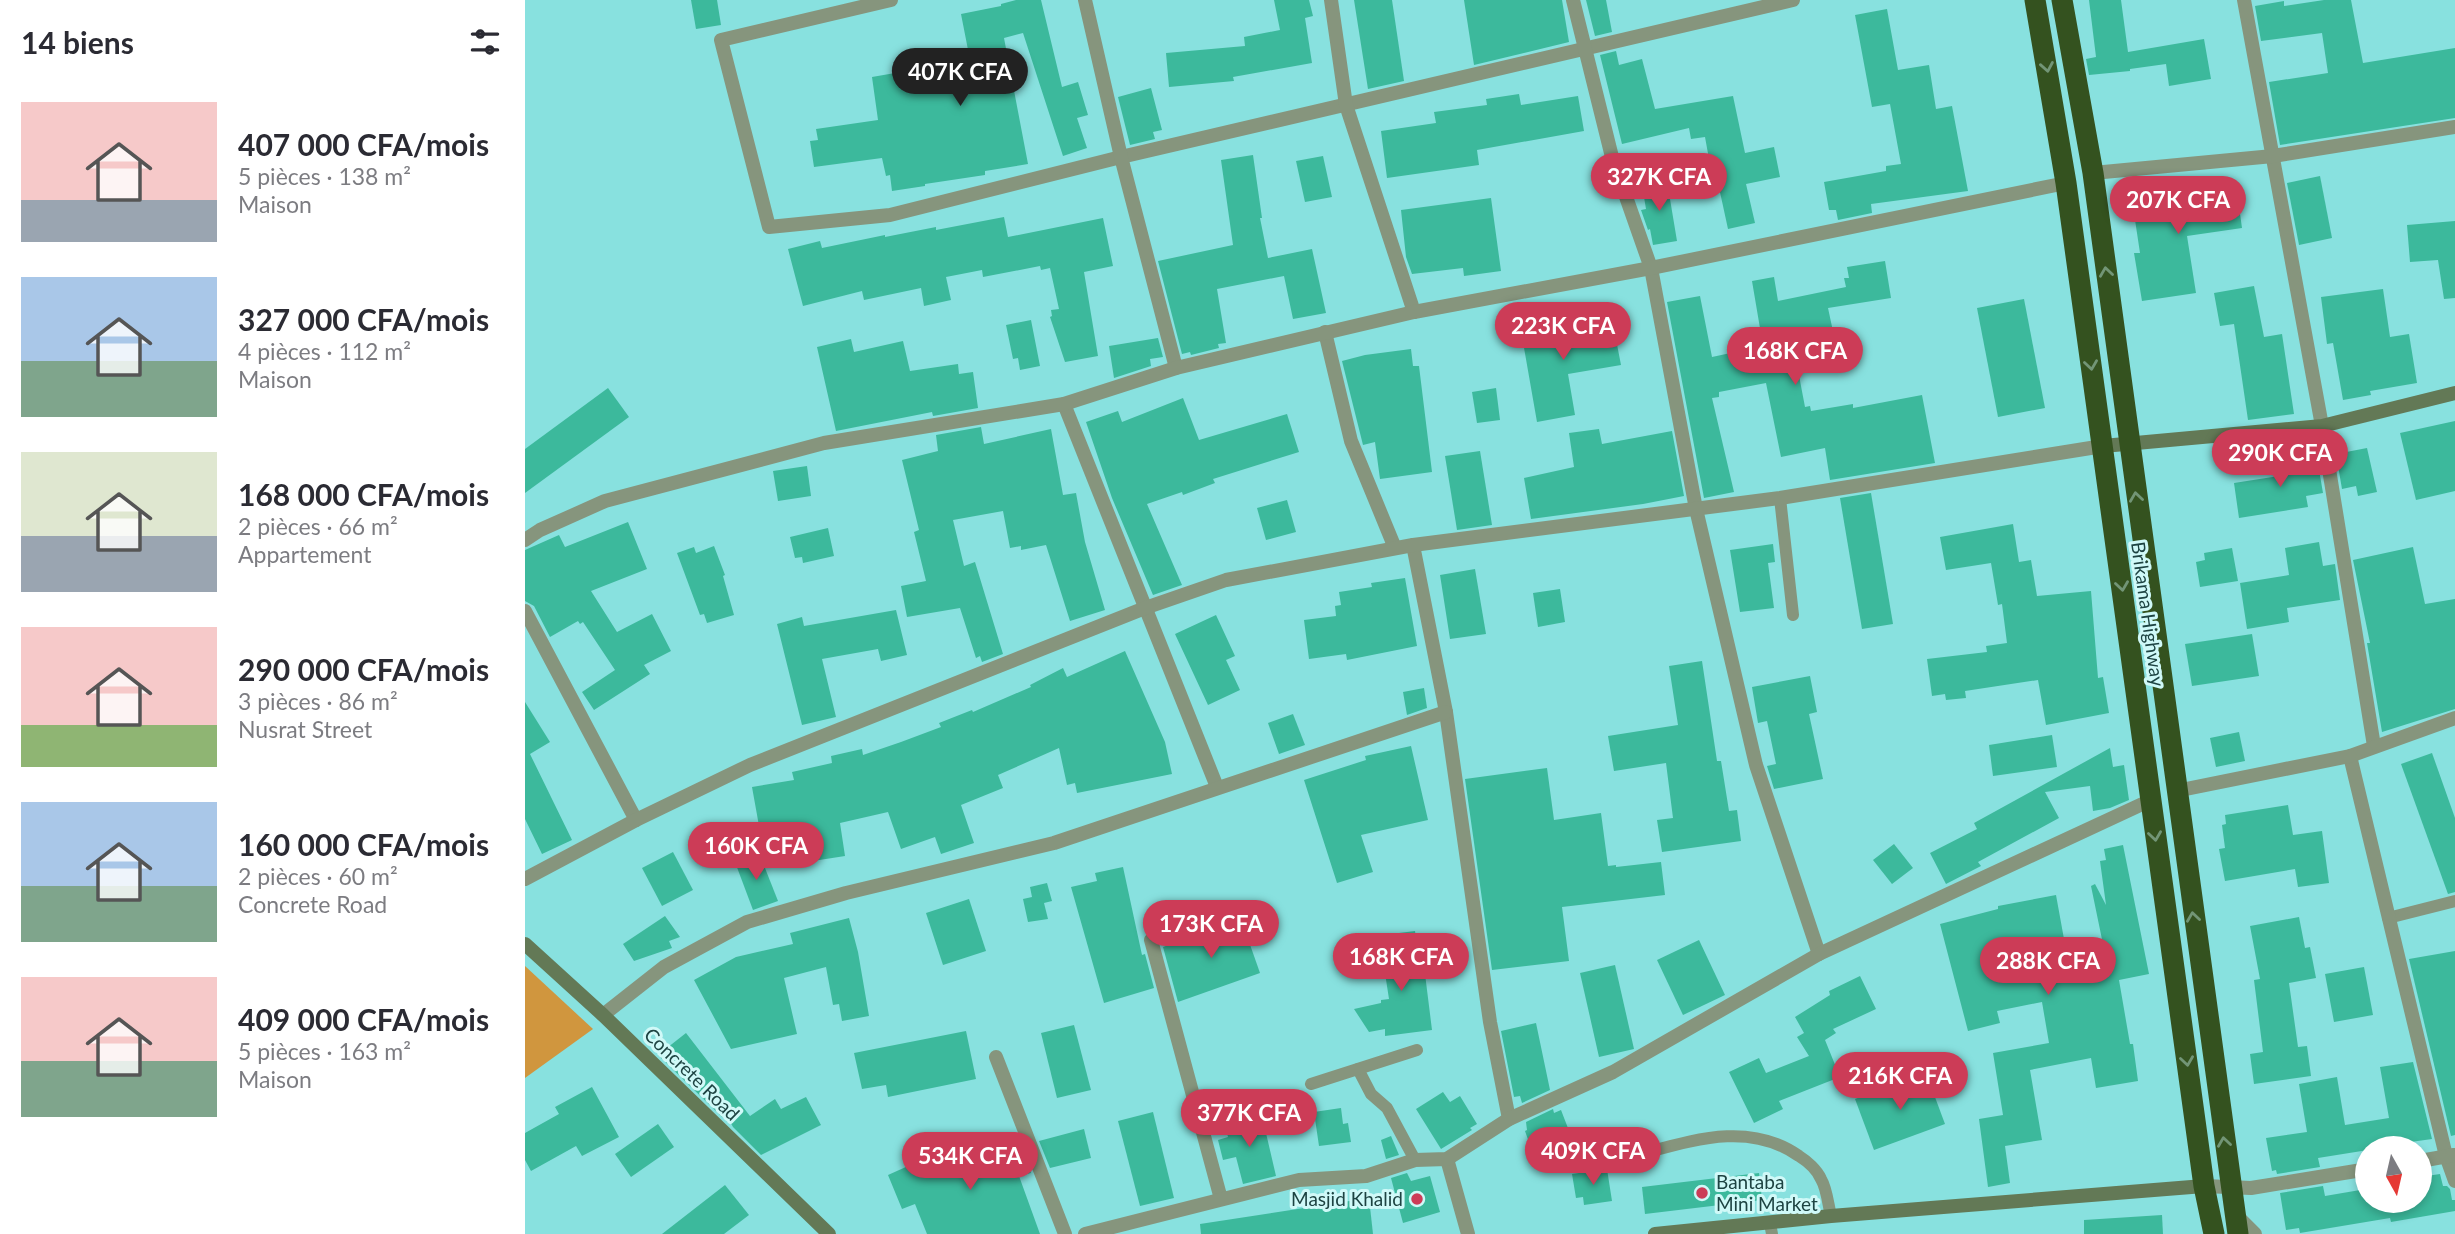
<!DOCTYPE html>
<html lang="fr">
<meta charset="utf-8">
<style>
body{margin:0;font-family:Lato,sans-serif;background:#f7f7f7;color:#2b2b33;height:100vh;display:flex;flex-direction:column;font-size:26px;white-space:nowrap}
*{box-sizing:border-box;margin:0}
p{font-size:23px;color:#7c7c81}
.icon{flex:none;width:38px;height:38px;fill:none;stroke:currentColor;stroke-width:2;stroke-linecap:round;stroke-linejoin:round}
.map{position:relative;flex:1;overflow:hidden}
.panel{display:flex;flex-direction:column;background:#fff;width:525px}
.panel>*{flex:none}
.needle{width:46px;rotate:172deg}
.controls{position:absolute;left:1830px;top:1136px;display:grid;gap:14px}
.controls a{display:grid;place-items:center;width:77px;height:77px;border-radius:50%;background:#fff;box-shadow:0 4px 10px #0003;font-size:35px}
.price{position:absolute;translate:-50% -60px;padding:0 16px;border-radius:24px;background:#cc3c57;color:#fff;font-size:23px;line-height:46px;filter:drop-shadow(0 2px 4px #0008)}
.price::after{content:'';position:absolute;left:50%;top:42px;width:21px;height:16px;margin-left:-10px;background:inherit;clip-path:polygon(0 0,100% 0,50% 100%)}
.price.on{background:#222;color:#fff}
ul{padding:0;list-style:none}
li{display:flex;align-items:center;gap:21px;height:175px;padding:0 21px}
li span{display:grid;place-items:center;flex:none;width:196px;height:140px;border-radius:0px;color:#555}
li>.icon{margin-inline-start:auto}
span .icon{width:84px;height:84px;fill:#fffc;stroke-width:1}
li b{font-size:30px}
h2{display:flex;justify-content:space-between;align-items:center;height:84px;padding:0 21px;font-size:30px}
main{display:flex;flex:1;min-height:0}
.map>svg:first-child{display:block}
.green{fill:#d0963e}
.building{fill:#3cb99c}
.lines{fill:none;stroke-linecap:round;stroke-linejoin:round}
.lane{stroke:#86957d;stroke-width:12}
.street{stroke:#86957d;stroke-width:14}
.secondary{stroke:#637956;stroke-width:14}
.highway{stroke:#34521f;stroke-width:21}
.oneway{stroke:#729576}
.poi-dot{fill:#cc3c57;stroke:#d0f9f8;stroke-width:2.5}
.labels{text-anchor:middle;stroke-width:6;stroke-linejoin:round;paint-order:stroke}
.street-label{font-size:19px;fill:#1d4342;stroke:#d0f9f8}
.poi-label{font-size:19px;fill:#1d4342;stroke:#d0f9f8;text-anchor:start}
</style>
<main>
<section class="panel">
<h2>14 biens<svg class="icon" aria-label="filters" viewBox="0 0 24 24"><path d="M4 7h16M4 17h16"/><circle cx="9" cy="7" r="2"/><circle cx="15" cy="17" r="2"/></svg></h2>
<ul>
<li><span style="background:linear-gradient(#f6c9c9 70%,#9aa5b1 0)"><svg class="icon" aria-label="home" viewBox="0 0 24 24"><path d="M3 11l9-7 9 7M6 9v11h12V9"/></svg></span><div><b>407 000 CFA/mois</b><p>5 pièces · 138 m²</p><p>Maison</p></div></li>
<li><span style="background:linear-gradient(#a9c7e8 60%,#7fa58c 0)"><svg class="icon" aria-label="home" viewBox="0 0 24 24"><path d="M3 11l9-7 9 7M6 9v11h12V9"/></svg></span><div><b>327 000 CFA/mois</b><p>4 pièces · 112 m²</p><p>Maison</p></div></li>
<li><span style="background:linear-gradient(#dfe7d0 60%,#9aa5b1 0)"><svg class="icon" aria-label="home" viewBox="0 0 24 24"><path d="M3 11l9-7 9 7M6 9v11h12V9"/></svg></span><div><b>168 000 CFA/mois</b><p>2 pièces · 66 m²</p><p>Appartement</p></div></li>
<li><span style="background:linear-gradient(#f6c9c9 70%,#8fb573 0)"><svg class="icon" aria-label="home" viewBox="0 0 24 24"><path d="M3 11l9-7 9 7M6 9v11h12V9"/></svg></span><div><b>290 000 CFA/mois</b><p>3 pièces · 86 m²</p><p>Nusrat Street</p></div></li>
<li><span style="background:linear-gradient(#a9c7e8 60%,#7fa58c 0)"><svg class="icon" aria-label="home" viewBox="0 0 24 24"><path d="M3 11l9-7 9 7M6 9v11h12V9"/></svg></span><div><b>160 000 CFA/mois</b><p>2 pièces · 60 m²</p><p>Concrete Road</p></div></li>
<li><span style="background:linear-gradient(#f6c9c9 60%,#7fa58c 0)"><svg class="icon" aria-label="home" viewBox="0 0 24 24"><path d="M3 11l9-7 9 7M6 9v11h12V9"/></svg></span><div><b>409 000 CFA/mois</b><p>5 pièces · 163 m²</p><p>Maison</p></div></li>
</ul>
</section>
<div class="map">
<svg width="1930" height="1234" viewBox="0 0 1930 1234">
<rect width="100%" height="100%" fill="#88e1df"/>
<path class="green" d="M0,966l68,63 -68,49z"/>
<g class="building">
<path d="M166,0h26l4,25 -25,4z"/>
<path d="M491,0h25l21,87 16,-5 10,33 -11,3 10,30 -24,8 -40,-123 -19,5 24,126 -43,7v4l-60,9v2l-33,5 -2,-16 -4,1 -4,-18 -68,9 -4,-26 8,-1 -2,-11 62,-9 -6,-43 98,-17 -9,-46 40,-8v-2z"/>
<path d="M749,0h35l4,16 -8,2 7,45 -79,14 1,4 -65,6 -3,-34 79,-7 -1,-9 36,-7z"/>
<path d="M829,0h38l12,81 -36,8z"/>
<path d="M939,0h98l7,42 -95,23z"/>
<path d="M1061,0h20l6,32 -17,4z"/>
<path d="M1564,0h32l7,52 76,-13 7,40 -42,7 -3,-22 -36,5v2l-41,4 -3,-16 10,-2z"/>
<path d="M1799,0h27l12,63 92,-15v70l-175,27 -11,-63 59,-9 -6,-40 -61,8 -6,-35 29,-5v5z"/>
<path d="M1362,9l11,61 31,-5 7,44 16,-3 16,85 -97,13 1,9 -34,7 -2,-10h-7l-5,-28 62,-11v-5l15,-2 -11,-60 -18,3 -17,-92z"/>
<path d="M1091,51l3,14 23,-6 13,50 78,-13 12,57 29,-6 6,30 -34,7 9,39 -27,6 -13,-60 -4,1 -6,-33 -14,2 -2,-11 -67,16 -22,-89z"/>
<path d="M626,88l11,42 -9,2 2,7 -25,6 -12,-48z"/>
<path d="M994,94l2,11 57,-9 6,35 -107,19 2,15 -92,13 -6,-47 55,-8 -2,-11 53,-7 -1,-6z"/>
<path d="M728,155l9,63h-2l8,40 44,-9 14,64 -33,6 -9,-43 -67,13 9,54 -8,1 1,4 -28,7 -1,-3 -8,2 -24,-93 75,-16 -12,-85z"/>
<path d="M798,156l9,41 -27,5 -9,-41z"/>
<path d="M1795,176l12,62 -33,7 -12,-62z"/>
<path d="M1142,181l10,60 -24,4 -3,-16 -2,1 -7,-20 5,-1 -4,-24z"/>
<path d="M1711,185l6,43 -55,8 9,57 -54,8 -8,-48h6l-8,-53z"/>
<path d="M966,198l10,73 -37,5 -1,-8 -51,6 -6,-17 -5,-47z"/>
<path d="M479,217l4,20 95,-19 10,48 -29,6 14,84 -33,6 -15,-45 2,-1 -1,-6 8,-1 -9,-41 -9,2 -1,-4 -57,11 -1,-7 -36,7 5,23 -27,6 -3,-18 -57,12 -2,-9 -59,15 -15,-57 32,-8 2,7 63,-13v2l51,-10v3z"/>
<path d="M1930,221v77l-11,1 -6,-39 -28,2 -3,-37z"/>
<path d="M1360,261l6,37 -63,10 6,28 -41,8 12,63 5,-1 1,5 42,-7v4l69,-13 13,68 -105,17 -5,-32 -44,9 -15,-74 -47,9v5l-7,1 22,94 -30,6 -37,-196 33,-6 12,61 51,-11 -11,-65 22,-4 4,24 68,-14 -2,-9h5l-2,-11z"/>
<path d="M1729,286l10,51 18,-3 12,80 -46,6 -14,-96 -14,2 -6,-33z"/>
<path d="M1858,289l7,48 19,-3 8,49 -47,8 1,4 -28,5 -10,-57 -6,1 -6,-47z"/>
<path d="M1499,299l21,109 -47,9 -21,-109z"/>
<path d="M1033,318l2,15 53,-9 8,41 -53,9 7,41 -38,7 -17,-97z"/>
<path d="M506,320l9,46 -20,4 -2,-12 -5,1 -7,-34z"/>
<path d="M633,338l5,19 -13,2 1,7 -37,12 -5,-32z"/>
<path d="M326,339l3,13 49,-11 7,30 48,-7 1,10 14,-2 5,36 -45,8 -1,-4 -96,19 -19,-84z"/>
<path d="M886,349l2,17h6l13,106 -52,7 -5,-37 -12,3 -21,-84 23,-6z"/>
<path d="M83,388l21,29 -104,76v-44z"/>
<path d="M971,388l4,32 -23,3 -5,-31z"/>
<path d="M658,398l16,42 88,-26 12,38 -86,27 2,4 -32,12 -1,-3 -35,12 35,81 -29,10 -41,-97 -26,-76 32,-11 4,11z"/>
<path d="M1930,421v70l-39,9 -16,-67z"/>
<path d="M456,427l3,17 67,-15 12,66 13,-2 9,49 20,68 -35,11 -24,-76 -25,5v-4l-11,2 -7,-37 -50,9 11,46 11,-4 28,92 -21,8 -2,-6 -4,2 -16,-50 -53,9 -6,-31 25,-5 -12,-49 5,-2 -17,-70 36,-9 -2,-16z"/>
<path d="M1074,429l3,15 70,-13 12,65 -41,8 -112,15 -7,-41 50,-11 -5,-34z"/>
<path d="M1842,448l10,44 -19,4 -2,-10 -14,3 -6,-35z"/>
<path d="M955,451l12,74 -35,5 -12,-74z"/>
<path d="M1775,456l1,6 16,-4 6,35 -17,3 2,11 -69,11 -5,-35 45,-7 -2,-17z"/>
<path d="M282,466l4,30 -33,5 -5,-30z"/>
<path d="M1346,493l22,131 -31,5 -22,-131z"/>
<path d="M762,500l9,32 -30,8 -9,-32z"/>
<path d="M103,522l19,47 -56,22 26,41 35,-18 19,37 -27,14 6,9 -56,36 -12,-18 33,-22 -32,-48 -3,2 -2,-3 -28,16 -16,-31 -9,-5v-51l34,-15 6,12z"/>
<path d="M1488,524l6,38 12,-2 6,36 54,-5 7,87 5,-1 6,36 -63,12 -8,-45 -73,11 1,7 -20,2 -1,-6 -13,2 -5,-37 60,-7 -1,-6 21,-3 -5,-39 -4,1 -7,-42 -45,7 -6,-33z"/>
<path d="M303,528l6,28 -31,7 -1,-6 -7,1 -5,-21z"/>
<path d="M1794,542l4,24 12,-2 5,36 -53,8 2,14 -42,7 -7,-46 49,-8 -4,-27z"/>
<path d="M1248,544l2,18 -7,1 6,45 -34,4 -10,-62z"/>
<path d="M189,546l11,29 -2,1 11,39 -27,8 -3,-9 -4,1 -23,-62 17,-6 2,6z"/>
<path d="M1888,547l12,57 30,-5v110l-73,23 -15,-89h3l-17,-83z"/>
<path d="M1707,548l6,33 -38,6 -4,-25 9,-2 -1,-7z"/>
<path d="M950,569l11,65 -36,5 -10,-64z"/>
<path d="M880,578l12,68 -70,14 -1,-6 -37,5 -5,-39 32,-4 -1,-10 6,-1 -2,-13 33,-5 -1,-4z"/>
<path d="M1035,589l5,33 -27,5 -5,-34z"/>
<path d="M371,610l11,45 -26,6 -3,-12 -56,10 14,58 -34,8 -25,-101 25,-7 2,9z"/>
<path d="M691,615l19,41 -9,4 14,30 -32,15 -33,-71z"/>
<path d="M1727,634l7,42 -67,10 -7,-42z"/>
<path d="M600,651l40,91 7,32 -95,19 -2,-10 -8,2 -8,-37 -61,27 5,13 -42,17 13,38 -33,11 -6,-17 -34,12 -13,-37 -48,11 5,33 -32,5 -5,-32 -47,8 -9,-50 42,-7 -2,-8 40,-9 -1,-7 31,-7 1,6 38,-13 40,-15 -2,-4 33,-13 1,2 58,-25 -1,-2 33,-17 4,9z"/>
<path d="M1177,661l15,100h4l8,50 8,-1 4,31 -79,11 -5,-32 16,-2 -7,-55 -52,8 -6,-35 70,-11 -9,-59z"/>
<path d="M1285,676l7,36 -8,2 14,65 -49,10 -7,-23 9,-2 -9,-43 -9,2 -6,-36z"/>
<path d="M899,688l3,20 -20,7 -4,-23z"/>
<path d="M0,702l25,40 -20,12 42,86 -30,14 -17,-35z"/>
<path d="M768,714l12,31 -26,9 -11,-31z"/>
<path d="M1714,732l6,29 -29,6 -6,-29z"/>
<path d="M1527,735l5,32 -64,9 -4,-31z"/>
<path d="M886,746l17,74 -67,15 12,37 -36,11 -33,-103 62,-20 -1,-4z"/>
<path d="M1585,748l3,19 11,-2 5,35 -19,8 -17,3 -3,-25 -45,6 14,26 -81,44 3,4 -35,18 -16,-31 47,-24 -3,-6z"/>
<path d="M1907,753l23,65v74l-7,2 -47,-130z"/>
<path d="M1022,768l7,52 47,-7 7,53 8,-1v2l45,-5 4,33 -103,12 7,54 -77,9 -27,-191z"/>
<path d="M1763,805l5,30 29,-4 7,52 -31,4 -3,-18 -70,12 -6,-32 6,-1 -3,-23 4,-1 -1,-9z"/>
<path d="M1369,844l19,24 -21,16 -19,-24z"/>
<path d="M1598,845l26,129 -30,6 11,64h3l5,37 -42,7 -5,-30 -61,12 12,70 -37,6 5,37 -22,4 -9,-68 24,-4 -10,-62 56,-10 -7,-41 -45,9 3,12 -32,8 -28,-107 58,-15v-3l58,-11 12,66 37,-7 -14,-68 4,-2 11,21 -6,-44 6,-1 -2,-11z"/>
<path d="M148,852l20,38 -31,16 -20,-38z"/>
<path d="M234,853l19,48 -25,9 -18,-48z"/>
<path d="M598,867l19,88 3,-1 9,34 -50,15 -33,-116 26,-6 -2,-8z"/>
<path d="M522,883l5,18 -8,2 4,16 -20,3 -5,-23 9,-2 -2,-10z"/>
<path d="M444,899l17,52 -43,14 -17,-52z"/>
<path d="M140,916l15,21 -11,4 3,7 -38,13 -11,-17z"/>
<path d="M1774,917l6,31 5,-1 6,31 -27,5 9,64 9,-1 4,30 -57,8 -4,-30 13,-2 -9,-72 6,-1 -10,-53z"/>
<path d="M324,918l9,34 11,64 -27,5 -3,-17 -6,1 -7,-38 -42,11 13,56 -66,15 -37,-69 42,-23 57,-13 -3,-11z"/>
<path d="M716,919l19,54 -82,29 -15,-55z"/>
<path d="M890,931l4,28 4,-1 9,72 -47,6v-7l-16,3 -15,-23 27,-6v-3l8,-1 -6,-39 12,-1 -4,-25z"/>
<path d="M1174,940l26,55 -42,20 -26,-55z"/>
<path d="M1930,951v184l-4,1 -42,-177z"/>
<path d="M1090,965l19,84 -35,8 -19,-84z"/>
<path d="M1839,967l9,48 -39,7 -9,-48z"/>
<path d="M1335,976l16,33 -43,20 3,4 -11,7 15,37 -61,24 4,8 -29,14 -25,-51 30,-14 7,15 43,-17 -12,-19 7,-4 -9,-16 35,-22 -1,-4z"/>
<path d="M1011,1023l14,67 -28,13 -2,-7 -6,1 -13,-66z"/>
<path d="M549,1025l17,65 -34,8 -16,-65z"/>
<path d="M441,1031l10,48 -88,18 -2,-12 -24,4 -8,-36z"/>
<path d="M161,1033l64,83 25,-17 6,10 25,-12 15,28 -60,30 -28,-28 -7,-13 -4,3 -64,-62z"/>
<path d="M1888,1062l19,77 -64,9v2l-50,8 2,9 -43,7 -1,-4 -4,1 -6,-33 41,-6 -8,-48 38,-7 8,48 44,-7 -9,-51z"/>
<path d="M1401,1073l19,51 -71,26 -19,-51z"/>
<path d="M67,1087l27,50 -37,19 -6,-10 -45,25 -6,-11v-27l34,-19 -4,-7z"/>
<path d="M918,1092l7,10 10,-6 17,28 -7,4 2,2 -31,19 -25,-40z"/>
<path d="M816,1108l2,16 5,-1 3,19 -32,4 -5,-34z"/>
<path d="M1028,1109l1,4 7,-3 10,26 -39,15 -7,-20 2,-1 -1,-8z"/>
<path d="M628,1112l21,86 -34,8 -22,-85z"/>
<path d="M737,1116l14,60 -33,8 -7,-27 -13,3 -5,-20 10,-3 -3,-12z"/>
<path d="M133,1124l16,23 -43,30 -16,-23z"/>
<path d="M559,1129l7,29 -41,10 -11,-27z"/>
<path d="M480,1136l4,12 11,-2 11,27 -12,3 21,58h-113l-12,-30 -13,5 -14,-34 29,-13 3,7 44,-19z"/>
<path d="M866,1136l8,19 -13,4 -5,-19z"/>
<path d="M1082,1169l5,32 -28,4 -1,-8 -7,1 -4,-24z"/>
<path d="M882,1173l4,8 19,-5 10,36 -37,11 -12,-45z"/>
<path d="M1234,1173l3,27 -117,14 -3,-27z"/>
<path d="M1915,1174l3,12h4l3,3 2,11h3v11l-64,11 -1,-4 -90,15 -1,-5 -13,2 -6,-37 43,-7 2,10 41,-7 2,11h52v-23z"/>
<path d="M200,1185l24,30 -25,19h-62z"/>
<path d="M844,1198l4,36h-172l-1,-10z"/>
<path d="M1637,1215l1,19h-79v-14z"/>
</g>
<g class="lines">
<g class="lane">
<path d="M1255,498l13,117"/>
<path d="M1863,918l67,-17"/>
<path d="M833,1069l13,25 16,14 28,52"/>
<path d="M786,1084l106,-34"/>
<path d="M1123,1152c52,-14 104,-29 151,4 8,5 18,14 22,23 6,10 7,25 10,37"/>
<path d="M1245,1223l2,11"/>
</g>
<g class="street">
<path d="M366,0l-170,40 48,187 121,-12 231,-58 672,-157"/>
<path d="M560,0l36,157 55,211"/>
<path d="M806,0l15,105 68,207"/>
<path d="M1048,0l39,157 39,111 45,241 60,256 63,189"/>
<path d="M1719,0l78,426 52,320"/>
<path d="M1568,173l180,-17 182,-29"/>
<path d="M800,332l26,109 44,107"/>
<path d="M539,404l153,383"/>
<path d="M0,540l15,-10 65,-29 219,-58 240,-39 112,-36 238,-56 237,-44 415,-85"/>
<path d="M888,545l33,167 44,310 19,97"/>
<path d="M0,611l111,209"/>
<path d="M1825,756l96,400 9,25"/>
<path d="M1651,791l174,-35 105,-38"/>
<path d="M0,879l111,-59 114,-55 395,-157 81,-28 187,-35 367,-47 323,-52"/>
<path d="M626,940l70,259"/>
<path d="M78,1015l61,-48 83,-45 99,-29 208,-50 392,-131"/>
<path d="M471,1057l69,177"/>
<path d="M922,1159l21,75"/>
<path d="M1895,1161l34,-6"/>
<path d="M1679,1186l47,2 117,-19"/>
<path d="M1711,1215l19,19"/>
<path d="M560,1234l214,-54 67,-4 49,-16 32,-1 62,-40 104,-47 206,-118 332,-154"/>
</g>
<g class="secondary">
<path d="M1578,446l219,-20 133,-33"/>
<path d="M0,944l78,71 226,219"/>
<path d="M1130,1234l176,-18 373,-30"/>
</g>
<g class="highway">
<path d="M1510,0l31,183 138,1003 10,48"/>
<path d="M1537,0l31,173 145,1061"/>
</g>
</g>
<defs><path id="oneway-chevron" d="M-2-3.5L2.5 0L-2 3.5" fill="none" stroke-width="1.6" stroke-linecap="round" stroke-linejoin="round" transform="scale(1.75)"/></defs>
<g class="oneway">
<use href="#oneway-chevron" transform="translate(1522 67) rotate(80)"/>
<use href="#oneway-chevron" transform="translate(1581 272) rotate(-98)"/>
<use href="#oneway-chevron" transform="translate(1566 365) rotate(82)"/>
<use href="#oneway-chevron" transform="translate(1611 497) rotate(-98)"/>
<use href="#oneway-chevron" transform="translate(1597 586) rotate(82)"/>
<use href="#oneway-chevron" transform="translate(1630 836) rotate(82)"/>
<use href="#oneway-chevron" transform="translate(1668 917) rotate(-98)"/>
<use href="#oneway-chevron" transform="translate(1662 1061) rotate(82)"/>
<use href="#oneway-chevron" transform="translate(1699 1142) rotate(-98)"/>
</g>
<g class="poi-dot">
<circle cx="1177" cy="1193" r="7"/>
<circle cx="892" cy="1199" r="7"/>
</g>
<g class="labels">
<g class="street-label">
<text transform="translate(1623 614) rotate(82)" y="7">Brikama Highway</text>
<text transform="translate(167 1074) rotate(44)" y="7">Concrete Road</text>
</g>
<g class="poi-label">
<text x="1191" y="1189">Bantaba<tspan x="1191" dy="22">Mini Market</tspan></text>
<text x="878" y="1206" text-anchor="end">Masjid Khalid</text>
</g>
</g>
</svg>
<div class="controls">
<a><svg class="needle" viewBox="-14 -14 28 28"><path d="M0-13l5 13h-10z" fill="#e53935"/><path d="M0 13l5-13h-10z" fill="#7c7c81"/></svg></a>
</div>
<b class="price on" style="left:435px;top:108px">407K CFA</b>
<b class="price" style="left:1134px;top:213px">327K CFA</b>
<b class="price" style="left:1653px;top:236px">207K CFA</b>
<b class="price" style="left:1038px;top:362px">223K CFA</b>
<b class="price" style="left:1270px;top:387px">168K CFA</b>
<b class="price" style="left:1755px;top:489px">290K CFA</b>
<b class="price" style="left:231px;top:882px">160K CFA</b>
<b class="price" style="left:686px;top:960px">173K CFA</b>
<b class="price" style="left:876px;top:993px">168K CFA</b>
<b class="price" style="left:1523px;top:997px">288K CFA</b>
<b class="price" style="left:1375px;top:1112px">216K CFA</b>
<b class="price" style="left:724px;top:1149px">377K CFA</b>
<b class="price" style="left:1068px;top:1187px">409K CFA</b>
<b class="price" style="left:445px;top:1192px">534K CFA</b>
</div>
</main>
